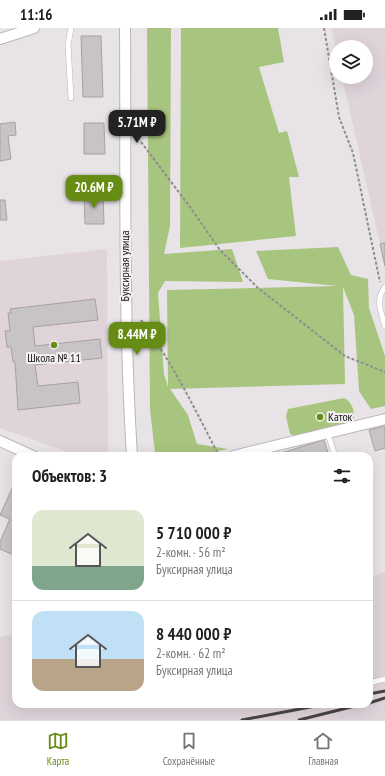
<!DOCTYPE html>
<html lang="ru">
<meta charset="utf-8">
<style>
body{margin:0;font-family:"PT Sans Narrow",sans-serif;background:#f2f2f2;color:#202124;height:100vh;display:flex;flex-direction:column;font-size:15px;white-space:nowrap}
*{box-sizing:border-box;margin:0}
p{font-size:13px;color:#757577}
.icon{flex:none;width:22px;height:22px;fill:none;stroke:currentColor;stroke-width:2;stroke-linecap:round;stroke-linejoin:round}
.map{position:relative;flex:1;overflow:hidden}
.side{position:absolute;left:12px;top:424px;width:361px;height:256px;display:flex;flex-direction:column;background:#fff;border-radius:12px;box-shadow:0 4px 16px #0002}
.side>*{flex:none}
.fabs{position:absolute;left:329px;top:12px;display:grid;gap:8px}
.fabs a{display:grid;place-items:center;width:44px;height:44px;border-radius:50%;background:#fff;box-shadow:0 4px 16px #0002;font-size:20px}
.price{position:absolute;translate:-50% -34px;padding:0 9px;border-radius:8px;background:#678c14;color:#fff;font-size:13px;line-height:26px;filter:drop-shadow(0 1px 2px #0008)}
.price::after{content:'';position:absolute;left:50%;top:24px;width:12px;height:9px;margin-left:-6px;background:inherit;clip-path:polygon(0 0,100% 0,50% 100%)}
.price.current{background:#222;color:#fff}
ul{padding:0;list-style:none}
li{display:flex;align-items:center;gap:12px;height:100px;padding:0 20px}
li+li{border-top:1px solid #e0e0e0}
li span{display:grid;place-items:center;flex:none;width:112px;height:80px;border-radius:12px;color:#555}
li>.icon{margin-inline-start:auto}
span .icon{width:48px;height:48px;fill:#fffc;stroke-width:1}
li b{font-size:17px}
h2{display:flex;justify-content:space-between;align-items:center;height:48px;padding:0 20px;font-size:17px}
.status{display:flex;justify-content:space-between;align-items:center;height:28px;padding:0 20px;background:#fff;direction:ltr}
.status svg{height:11px;fill:currentColor}
.tab-bar{display:flex;justify-content:space-around;align-items:center;height:56px;border-top:1px solid #e0e0e0;background:#fff;font-size:11px;color:#757577}
.tab-bar a{display:grid;justify-items:center;gap:2px}
.tab-bar .current{color:#678c14}
.map>svg:first-child{display:block}
.built{fill:#e0d4db}
.green{fill:#a8c57f}
.building{fill:#c8c3c6;stroke:#a6a1a4}
.lines{fill:none;stroke-linecap:round;stroke-linejoin:round}
.service-casing{stroke:#bbb6b9;stroke-width:6}
.minor-casing{stroke:#bbb6b9;stroke-width:12}
.path{stroke:#908c8e;stroke-width:2;stroke-dasharray:3 2;stroke-linecap:butt}
.service{stroke:#fff;stroke-width:5}
.minor{stroke:#fff;stroke-width:10}
.rail{stroke:#474445;stroke-width:3}
.poi-dot{fill:#678c14;stroke:#f5f0f3;stroke-width:1.5}
.labels{text-anchor:middle;stroke-width:4;stroke-linejoin:round;paint-order:stroke}
.street-label{font-size:12px;fill:#151314;stroke:#f5f0f3}
.poi-label{font-size:12px;fill:#151314;stroke:#f5f0f3}
</style>
<div class="status"><b>11:16</b><svg viewBox="0 0 49 12"><path d="M0 12V9h3v3zM5 12V6h3v6zM10 12V3h3v9zM15 12V0h3v12zM26 1h20v11H26zM47 4h2v5h-2z"/></svg></div>
<div class="map">
<svg width="385" height="692" viewBox="0 0 385 692">
<rect width="100%" height="100%" fill="#e8e3e6"/>
<g class="built">
<path d="M331,0h54v238l-43,-189h24v-30h-30v2z"/>
<path d="M107,221l1,204 -29,3 -79,-28v-167z"/>
<path d="M385,544v148h-385v-83l10,-2 6,1v68h353v-127z"/>
</g>
<g class="green">
<path d="M147,0h24l-1,198 -6,28 68,-5 11,33 -78,-1 -7,12 6,81 4,13 -1,-97 170,-4 -69,-7 -12,-28 82,-4 13,28 17,4 1,29 16,48v50l-14,3 -12,-18 -5,-76 -11,-28 2,97 -175,5 18,26 9,29 31,5 -32,7h-38l-3,-3 -5,-44z"/>
<path d="M181,0h97l6,34 -25,5 20,66 8,-2 12,46h-10l7,59 -116,12z"/>
<path d="M344,370c8,4 10,11 10,20l-3,5 -56,13 -5,-2 -4,-18 2,-7z"/>
</g>
<g class="building">
<path d="M81,8h20l2,61h-20z"/>
<path d="M15,94l1,13 -8,1 3,23 -11,2v-37z"/>
<path d="M84,95h20l1,31h-21z"/>
<path d="M103,165l1,31h-19l-1,-30z"/>
<path d="M0,172h5l2,20h-7z"/>
<path d="M385,215v23l-5,-22z"/>
<path d="M95,271l3,21 -65,7 2,19 65,-7 2,19 -67,7 3,21 40,-4 2,21 -62,7 -3,-48h-2l-2,-15h-4l-2,-16h5l-2,-18h3l-1,-4z"/>
<path d="M385,398v22l-10,3 -6,-21z"/>
<path d="M324,412l5,16h-58z"/>
<path d="M16,452v76l-16,-7v-7l10,-23 -10,-4z"/>
</g>
<g class="lines">
<defs>
<g id="service">
<path d="M71,70l-3,-53 3,-17"/>
<path d="M385,259c-10,12 -4,25 0,39"/>
<path d="M328,406l7,22"/>
<path d="M369,655l16,-4"/>
</g>
<g id="minor">
<path d="M125,0c1,143 -2,285 7,428"/>
<path d="M0,11l34,-11"/>
<path d="M0,413l33,15"/>
<path d="M233,428l152,-37"/>
</g>
</defs>
<use href="#service" class="service-casing"/>
<use href="#minor" class="minor-casing"/>
<g class="path">
<path d="M324,0l15,89 14,36 27,129"/>
<path d="M141,114l49,65 30,43 38,38 87,68 40,16"/>
<path d="M141,292c31,42 54,89 78,136"/>
</g>
<use href="#service" class="service"/>
<use href="#minor" class="minor"/>
<g class="rail">
<path d="M369,666l16,-3"/>
<path d="M369,675l16,-5"/>
<path d="M242,692l84,-16"/>
<path d="M299,692l64,-16"/>
</g>
</g>
<g class="poi-dot">
<circle cx="54" cy="317" r="4"/>
<circle cx="320" cy="389" r="4"/>
</g>
<g class="labels">
<g class="street-label">
<text transform="translate(125 238) rotate(-90)" y="4">Буксирная улица</text>
</g>
<g class="poi-label">
<text x="54" y="334">Школа № 11</text>
<text x="328" y="393" text-anchor="start">Каток</text>
</g>
</g>
</svg>
<div class="fabs">
<a><svg class="icon" aria-label="layers" viewBox="0 0 24 24"><path d="M12 4l9 5-9 5-9-5zM3 14l9 5 9-5"/></svg></a>
</div>
<b class="price current" style="left:137px;top:116px">5.71M ₽</b>
<b class="price" style="left:94px;top:181px">20.6M ₽</b>
<b class="price" style="left:137px;top:328px">8.44M ₽</b>
<section class="side">
<h2>Объектов: 3<svg class="icon" aria-label="filters" viewBox="0 0 24 24"><path d="M4 7h16M4 17h16"/><circle cx="9" cy="7" r="2"/><circle cx="15" cy="17" r="2"/></svg></h2>
<ul>
<li><span style="background:linear-gradient(#dfe7d0 70%,#7fa58c 0)"><svg class="icon" aria-label="home" viewBox="0 0 24 24"><path d="M3 11l9-7 9 7M6 9v11h12V9"/></svg></span><div><b>5 710 000 ₽</b><p>2-комн. · 56 m²</p><p>Буксирная улица</p></div></li>
<li><span style="background:linear-gradient(#bfe0f5 60%,#b9a48a 0)"><svg class="icon" aria-label="home" viewBox="0 0 24 24"><path d="M3 11l9-7 9 7M6 9v11h12V9"/></svg></span><div><b>8 440 000 ₽</b><p>2-комн. · 62 m²</p><p>Буксирная улица</p></div></li>
</ul>
</section>
</div>
<nav class="tab-bar">
<a class="current"><svg class="icon" aria-label="map" viewBox="0 0 24 24"><path d="M3 6l6-2 6 2 6-2v14l-6 2-6-2-6 2zM9 4v14M15 6v14"/></svg>Карта</a>
<a><svg class="icon" aria-label="saved" viewBox="0 0 24 24"><path d="M7 4h10v16l-5-4-5 4z"/></svg>Сохранённые</a>
<a><svg class="icon" aria-label="home" viewBox="0 0 24 24"><path d="M3 11l9-7 9 7M6 9v11h12V9"/></svg>Главная</a>
</nav>
